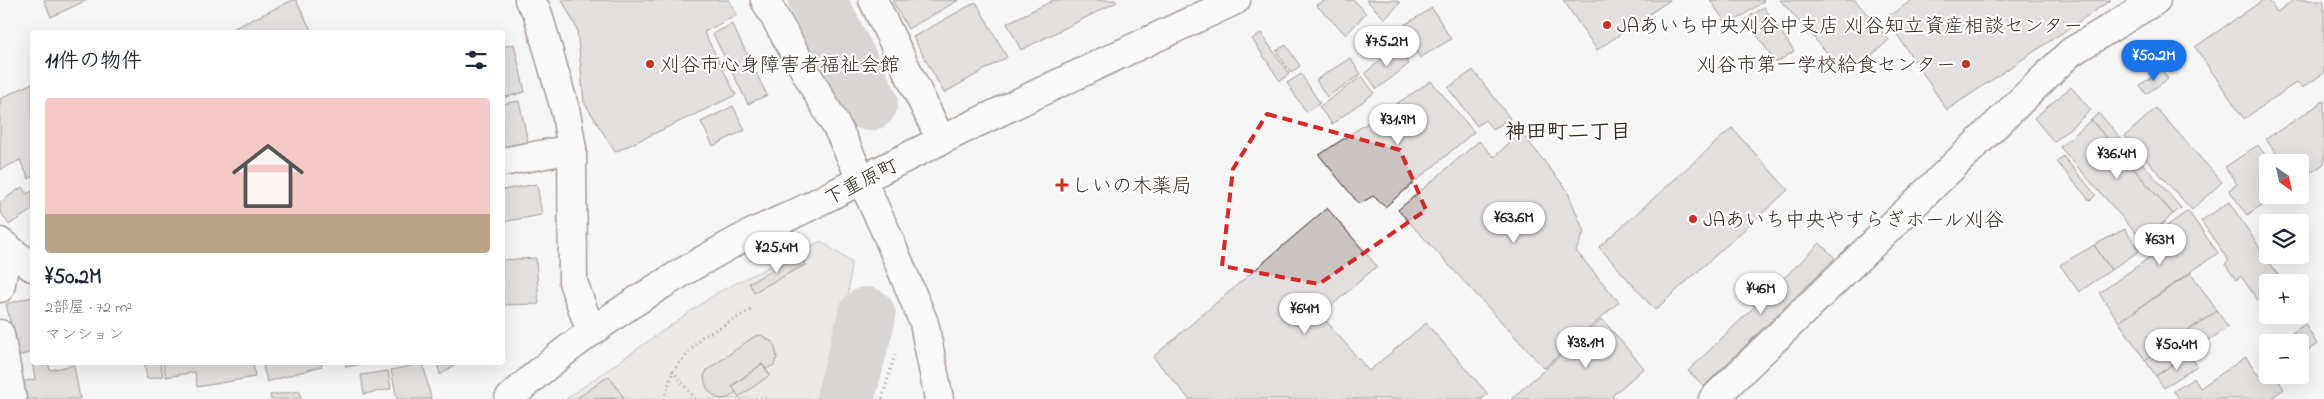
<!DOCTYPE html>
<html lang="ja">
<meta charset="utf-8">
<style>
body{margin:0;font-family:"Indie Flower","Klee One",sans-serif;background:#f6f6f7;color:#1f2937;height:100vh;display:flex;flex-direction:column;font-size:19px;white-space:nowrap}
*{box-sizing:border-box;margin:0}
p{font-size:16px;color:#747a83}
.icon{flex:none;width:28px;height:28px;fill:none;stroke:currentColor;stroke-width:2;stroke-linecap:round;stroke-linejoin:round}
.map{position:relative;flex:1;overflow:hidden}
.side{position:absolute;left:30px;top:30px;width:475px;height:335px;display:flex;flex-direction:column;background:#fff;border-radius:5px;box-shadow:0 5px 20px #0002}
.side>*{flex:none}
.needle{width:32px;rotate:146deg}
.buttons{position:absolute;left:2259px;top:154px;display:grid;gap:10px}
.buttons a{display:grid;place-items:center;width:50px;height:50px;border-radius:5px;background:#fff;box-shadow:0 5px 20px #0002;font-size:25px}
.price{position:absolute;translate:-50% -42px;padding:0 11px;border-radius:18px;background:#fff;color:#222;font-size:16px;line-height:32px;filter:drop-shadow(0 1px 2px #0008)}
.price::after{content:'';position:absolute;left:50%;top:30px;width:15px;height:11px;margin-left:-8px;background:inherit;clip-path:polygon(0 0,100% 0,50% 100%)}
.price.on{background:#1a73e8;color:#fff}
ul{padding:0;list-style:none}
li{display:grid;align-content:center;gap:10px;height:265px;padding:0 15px}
li span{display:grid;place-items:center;height:155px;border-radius:5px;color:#555}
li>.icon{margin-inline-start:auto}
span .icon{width:90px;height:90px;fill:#fffc;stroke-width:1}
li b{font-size:21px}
h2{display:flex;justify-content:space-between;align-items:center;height:60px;padding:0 15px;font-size:21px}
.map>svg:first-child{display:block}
.green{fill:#dbd9d6;stroke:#8b827a}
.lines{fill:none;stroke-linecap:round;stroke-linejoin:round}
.river{stroke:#b4aeaa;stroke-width:58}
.building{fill:#c9c3c1;stroke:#3b2a1e}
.minor-casing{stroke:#3b2a1e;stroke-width:31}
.path{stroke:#3b2a1e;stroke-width:3;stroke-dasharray:1 4;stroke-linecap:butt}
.minor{stroke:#fff;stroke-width:28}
.marked{fill:none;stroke:#d62828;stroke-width:4;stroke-dasharray:10 6;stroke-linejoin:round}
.poi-dot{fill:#c8321e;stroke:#fff;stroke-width:2}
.labels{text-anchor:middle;stroke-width:4.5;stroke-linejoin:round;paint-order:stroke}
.poi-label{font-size:20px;fill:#3b2a1e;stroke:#fff;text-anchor:start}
.street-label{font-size:20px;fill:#3b2a1e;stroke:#fff}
.neighbourhood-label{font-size:21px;font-weight:bold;fill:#3b2a1e;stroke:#fff}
</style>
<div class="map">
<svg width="2324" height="399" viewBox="0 0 2324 399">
<rect width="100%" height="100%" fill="#f7f6f6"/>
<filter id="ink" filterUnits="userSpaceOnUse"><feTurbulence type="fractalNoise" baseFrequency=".02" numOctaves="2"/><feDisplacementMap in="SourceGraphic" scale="10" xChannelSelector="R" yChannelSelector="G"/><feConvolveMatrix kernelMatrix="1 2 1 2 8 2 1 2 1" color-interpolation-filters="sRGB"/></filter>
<g filter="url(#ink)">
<path class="green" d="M821,241l30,21 -6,76 -17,61h-262l152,-107z"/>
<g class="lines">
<g class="river">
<path d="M817,0l52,102"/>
<path d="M845,399l22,-83"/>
</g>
</g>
<g class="building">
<path d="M44,0h43l-36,17z"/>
<path d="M293,0h3l16,32h-86z"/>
<path d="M562,0h167l8,15 -33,17 32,63 -121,57 -31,-50 -7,-73z"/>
<path d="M892,0h67l-51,29z"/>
<path d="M1054,0h61l2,2 -96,48 -14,-27z"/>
<path d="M1326,0h28l12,13 -20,22 -30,-30z"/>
<path d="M1366,0h30l4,3 -15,16z"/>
<path d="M1563,0h107l-73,50z"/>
<path d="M1710,0h53l1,1 -36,25z"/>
<path d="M1780,0h75l34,40 -41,36z"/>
<path d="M1912,0h199l-164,110 -61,-92z"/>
<path d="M2263,0h6l8,12 17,-12h30v73l-22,15 -5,-6 -53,37 -49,-72z"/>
<path d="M976,2l31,55 -63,36 -31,-56z"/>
<path d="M1764,7l30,44 -18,12 -30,-44z"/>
<path d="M1432,8l19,31 -31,19 -19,-31z"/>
<path d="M732,24l35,71 -19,9 -35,-70z"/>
<path d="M1261,33l28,41 -9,7 -28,-42z"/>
<path d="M514,44l11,48 -23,6v-51z"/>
<path d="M1286,45l14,21 -9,7 -15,-22z"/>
<path d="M1397,47l12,17 -32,25 -12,-16z"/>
<path d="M1350,58l11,16 -34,23 -11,-17z"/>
<path d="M1473,70l37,48 -17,12 -8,-10 -8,6 -29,-38z"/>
<path d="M2162,70l6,9 -22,15 -6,-9z"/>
<path d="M1301,74l19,29 -14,9 -19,-29z"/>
<path d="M1362,76l12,17 -42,31 -13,-17z"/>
<path d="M1431,81l43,51 -89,75 -12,-11 -14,8 -40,-49z"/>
<path d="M32,83v94l-3,2 -9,-19 -20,10v-71z"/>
<path d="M2071,87l20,23 -37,32 -20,-24z"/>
<path d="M519,101l9,41 -26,6v-44z"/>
<path d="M2324,101v63l-12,8 -3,-5 -9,6v-11h-18l-16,-23z"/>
<path d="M733,106l12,24 -32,16 -12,-24z"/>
<path d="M2156,108l66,74 -30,28 -67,-74z"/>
<path d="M2099,113l82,95 -8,6 -82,-94z"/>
<path d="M2091,120l82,94 -30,27 -83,-94z"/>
<path d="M1732,128l56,62 -133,120 -56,-63z"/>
<path d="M1521,132l46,58 17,42 -8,19 43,51 -75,66 -146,-158 81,-69 15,16z"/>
<path d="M2258,145l12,17h-2v33h9l-30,20 -18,-25 8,-6 -12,-17z"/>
<path d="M2063,156l33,39 -6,6 -33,-39z"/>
<path d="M537,184l5,31 -40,7v-32z"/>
<path d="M22,187l5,7 5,-3v19l-23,15 -9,-14v-9z"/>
<path d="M2229,202l54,80h-15v11l-11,7 -16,-24 -5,4 -11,-16 4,-3 -28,-40z"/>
<path d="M1327,208l50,58 -56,49 48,56 57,-48 62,71 -6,5h-293l-36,-42z"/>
<path d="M2188,211l30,42 -99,69 -20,-29 54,-38 -9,-13z"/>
<path d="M2125,229l14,22 -28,19 -17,-25z"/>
<path d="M1820,243l15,15 -131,128 -16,-15z"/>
<path d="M2094,245l17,25 -32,22 -19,-27z"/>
<path d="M800,255l5,10 -51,27 -5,-9z"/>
<path d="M536,258l3,46 -36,1 -1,-45z"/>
<path d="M2191,273l26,38 -72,49 -26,-38z"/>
<path d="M32,297v55l-14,4 -12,-52z"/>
<path d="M2217,311l11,16 -72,49 -11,-16z"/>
<path d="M1602,319l42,49 -32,28 3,3h-104z"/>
<path d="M2305,324l12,20 -15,10 -2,-12h-6l-5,-7z"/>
<path d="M761,335l13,8 3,14 -3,8 -8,4 -4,-5 -30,22 4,6 -8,6 -8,1 -6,-3 -6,-6 -3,-8 -1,-6 3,-6 48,-34z"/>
<path d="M2189,353l8,13 -33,22 -8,-12z"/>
<path d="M2246,357l17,25 12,-7 9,14 -15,10h-90l-5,-8 20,-13 6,10z"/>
<path d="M32,361l16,1 2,8 24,-5 6,34h-56l-3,-17 14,-3z"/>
<path d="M144,362h16l3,14 -16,3z"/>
<path d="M163,362h90l2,15 -58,10 -2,-15 -29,5z"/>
<path d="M262,362h59l1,4 -55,16z"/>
<path d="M345,362h27l-26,5z"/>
<path d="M437,362h22l-19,13z"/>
<path d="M423,363l8,36h-34l-6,-29z"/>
<path d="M762,364l8,11 -31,22 -7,-11z"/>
<path d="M388,371l3,18 -27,5 -3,-19z"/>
<path d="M609,376l15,22 -48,1z"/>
<path d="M300,391l1,8h-31v-4z"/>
</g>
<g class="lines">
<defs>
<g id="minor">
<path d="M529,0l8,11 29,102 6,36 1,133 18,50"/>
<path d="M765,0l74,131 47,101 38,91 15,76"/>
<path d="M873,0l68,140"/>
<path d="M502,162l70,-13"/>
<path d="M0,242l32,25"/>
<path d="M0,288l8,-40"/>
<path d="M0,334l12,65"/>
<path d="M509,399c67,-63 147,-113 226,-157 27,-15 56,-25 83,-40 138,-71 278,-137 418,-202"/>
<path d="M1713,399l358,-347 85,-52"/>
</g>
</defs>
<use href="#minor" class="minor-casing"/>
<g class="path">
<path d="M664,399l9,-28"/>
<path d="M695,399l-22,-28 29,-34 49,-27"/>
<path d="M755,399h13"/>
<path d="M882,399l14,-48"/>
</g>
<use href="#minor" class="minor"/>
</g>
</g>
<path d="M0 0H2324V399H0ZM1267,114l133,36 26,60 -107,74 -97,-18 11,-97z" fill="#f7f6f6" fill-opacity=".55" fill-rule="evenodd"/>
<path class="marked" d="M1267,114l133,36 26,60 -107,74 -97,-18 11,-97z"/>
<g class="poi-dot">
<circle cx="1607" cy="25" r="5"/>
<circle cx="650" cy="64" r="5"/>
<circle cx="1966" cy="64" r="5"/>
<path d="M1059.5 177.5h5v5h5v5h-5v5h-5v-5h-5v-5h5z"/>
<circle cx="1693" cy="219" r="5"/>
</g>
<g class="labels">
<g class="poi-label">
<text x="1617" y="32">JAあいち中央刈谷中支店 刈谷知立資産相談センター</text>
<text x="660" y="71">刈谷市心身障害者福祉会館</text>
<text x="1956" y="71" text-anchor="end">刈谷市第一学校給食センター</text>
<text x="1072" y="192">しいの木薬局</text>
<text x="1703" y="226">JAあいち中央やすらぎホール刈谷</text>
</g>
<g class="street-label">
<text transform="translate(861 181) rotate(-27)" y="7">下重原町</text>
</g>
<g class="neighbourhood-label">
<text x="1568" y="138">神田町二丁目</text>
</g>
</g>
</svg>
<div class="buttons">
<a><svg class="needle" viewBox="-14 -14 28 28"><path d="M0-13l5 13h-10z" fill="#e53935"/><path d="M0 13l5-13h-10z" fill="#747a83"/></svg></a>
<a><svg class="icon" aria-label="layers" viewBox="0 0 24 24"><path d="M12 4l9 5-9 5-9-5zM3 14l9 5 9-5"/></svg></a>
<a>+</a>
<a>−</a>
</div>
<b class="price" style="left:1387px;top:68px">¥75.2M</b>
<b class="price on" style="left:2154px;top:82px">¥50.2M</b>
<b class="price" style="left:1398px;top:146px">¥31.9M</b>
<b class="price" style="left:2117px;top:180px">¥36.4M</b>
<b class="price" style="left:1514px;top:244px">¥63.6M</b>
<b class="price" style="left:2160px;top:266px">¥63M</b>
<b class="price" style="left:777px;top:274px">¥25.4M</b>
<b class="price" style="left:1761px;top:315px">¥46M</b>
<b class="price" style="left:1305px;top:335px">¥64M</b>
<b class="price" style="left:1586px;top:369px">¥38.1M</b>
<b class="price" style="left:2177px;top:371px">¥50.4M</b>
<section class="side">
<h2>11件の物件<svg class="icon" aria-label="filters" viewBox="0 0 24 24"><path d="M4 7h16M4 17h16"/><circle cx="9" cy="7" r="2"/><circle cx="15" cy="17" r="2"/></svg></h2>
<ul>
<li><span style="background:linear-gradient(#f6c9c9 75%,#b9a48a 0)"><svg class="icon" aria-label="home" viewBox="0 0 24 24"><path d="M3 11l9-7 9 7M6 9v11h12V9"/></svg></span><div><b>¥50.2M</b><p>2部屋 · 72 m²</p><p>マンション</p></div></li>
</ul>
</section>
</div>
